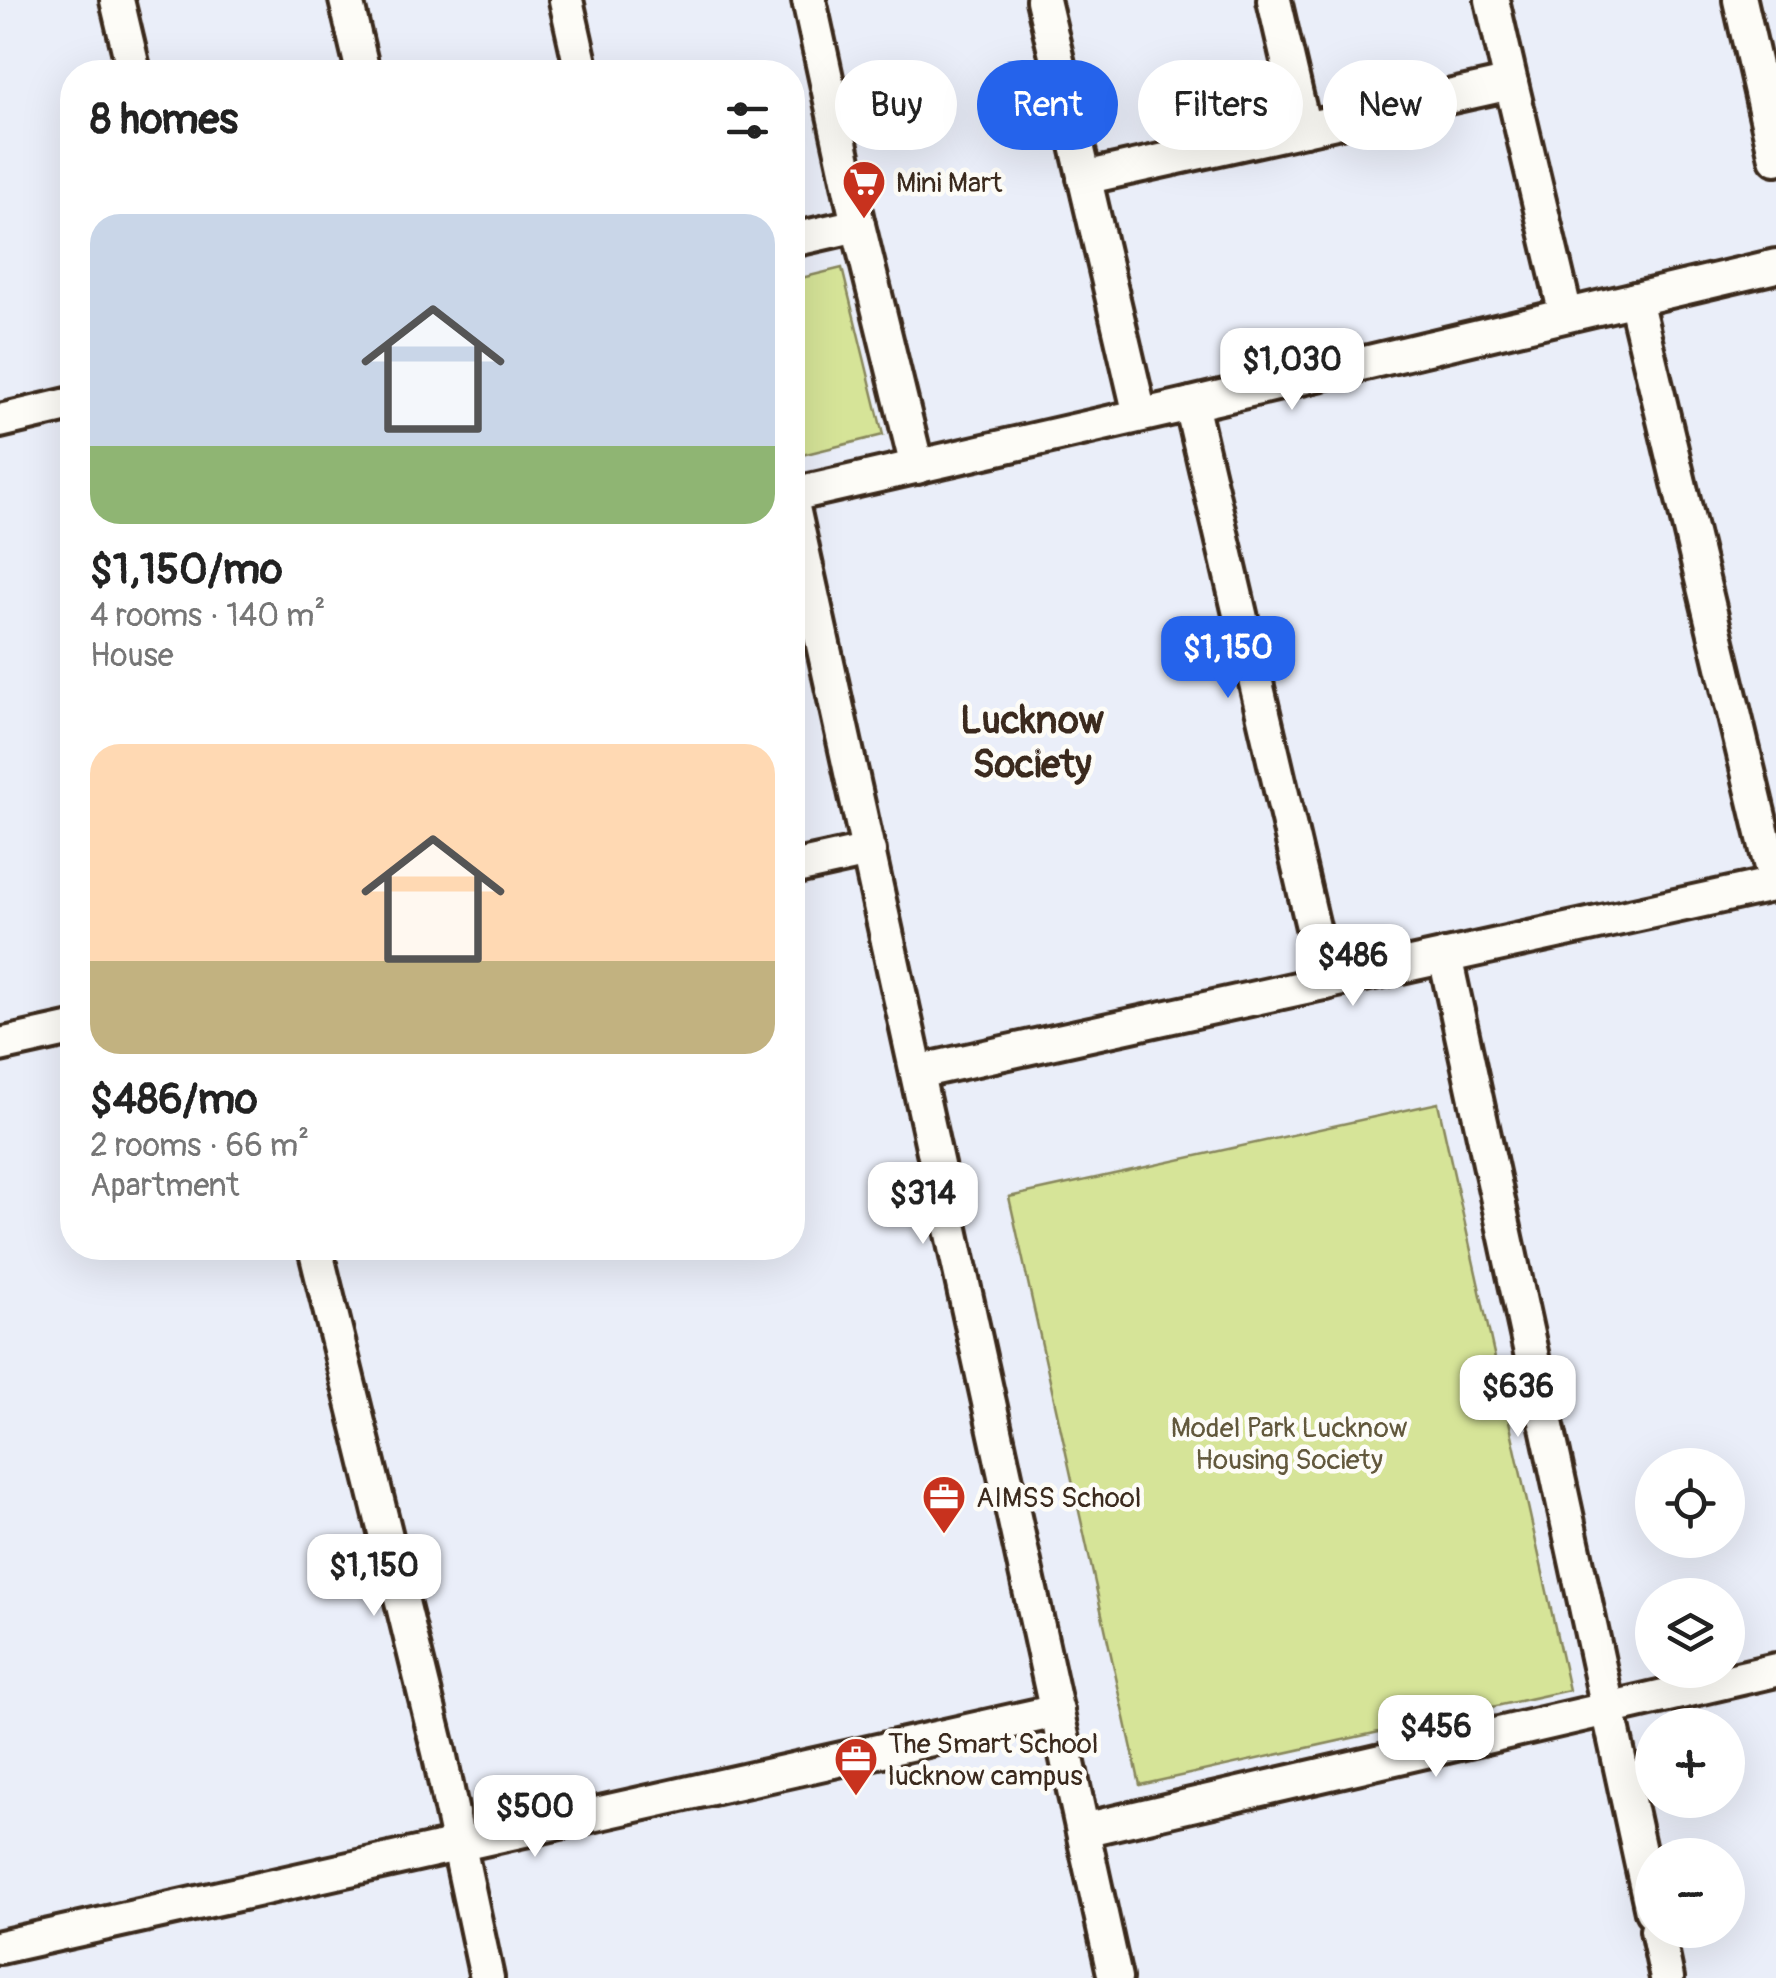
<!DOCTYPE html>
<meta charset="utf-8">
<style>
body{margin:0;font-family:Pangolin,sans-serif;background:#f6f6f6;color:#222;height:100vh;display:flex;flex-direction:column;font-size:38px;white-space:nowrap}
*{box-sizing:border-box;margin:0}
p{font-size:32px;color:#767676}
.icon{flex:none;width:55px;height:55px;fill:none;stroke:currentColor;stroke-width:2;stroke-linecap:round;stroke-linejoin:round}
.map{position:relative;flex:1;overflow:hidden}
.drawer{position:absolute;left:60px;top:60px;width:745px;height:1200px;display:flex;flex-direction:column;background:#fff;border-radius:40px;box-shadow:0 10px 40px #0002}
.drawer>*{flex:none}
.banner{position:absolute;left:835px;top:60px;width:790px;height:90px;display:flex;gap:20px}
.buttons{position:absolute;left:1635px;top:1448px;display:grid;gap:20px}
.buttons a{display:grid;place-items:center;width:110px;height:110px;border-radius:50%;background:#fff;box-shadow:0 10px 40px #0002;font-size:50px}
.price{position:absolute;translate:-50% -85px;padding:0 22px;border-radius:20px;background:#fff;color:#222;font-size:32px;line-height:65px;filter:drop-shadow(0 2px 5px #0008)}
.price::after{content:'';position:absolute;left:50%;top:60px;width:30px;height:22px;margin-left:-15px;background:inherit;clip-path:polygon(0 0,100% 0,50% 100%)}
.price.active{background:#2563eb;color:#fff}
ul{padding:0;list-style:none}
li{display:grid;align-content:center;gap:20px;height:530px;padding:0 30px}
li span{display:grid;place-items:center;height:310px;border-radius:30px;color:#555}
li>.icon{margin-inline-start:auto}
span .icon{width:180px;height:180px;fill:#fffc;stroke-width:1}
li b{font-size:42px}
h2{display:flex;justify-content:space-between;align-items:center;height:120px;padding:0 30px;font-size:42px}
.chip{padding:0 35px;border-radius:45px;background:#fff;box-shadow:0 10px 40px #0002;font-size:35px;line-height:90px}
.chip.active{background:#2563eb;color:#fff}
.map>svg:first-child{display:block}
.green{fill:#d6e498;stroke:#88875b;stroke-width:2.5}
.lines{fill:none;stroke-linecap:round;stroke-linejoin:round}
.street-casing{stroke:#3b2a1e;stroke-width:40}
.street{stroke:#fdfcf7;stroke-width:32}
.labels{text-anchor:middle;stroke-width:9;stroke-linejoin:round;paint-order:stroke}
.poi-label{font-size:28px;fill:#3b2a1e;stroke:#fdfcf7;text-anchor:start}
.park-label{font-size:28px;fill:#62583c;stroke:#fdfcf7}
.district-label{font-size:38px;font-weight:bold;fill:#3b2a1e;stroke:#fdfcf7}
</style>
<div class="map">
<svg width="1776" height="1978" viewBox="0 0 1776 1978">
<rect width="100%" height="100%" fill="#eaeef9"/>
<filter id="ink" filterUnits="userSpaceOnUse"><feTurbulence type="fractalNoise" baseFrequency=".01" numOctaves="2"/><feDisplacementMap in="SourceGraphic" scale="20" xChannelSelector="R" yChannelSelector="G"/><feConvolveMatrix kernelMatrix="1 2 1 2 8 2 1 2 1" color-interpolation-filters="sRGB"/></filter>
<g filter="url(#ink)">
<g class="green">
<path d="M842,268l41,167 -85,21 -6,-21 1,-155z"/>
<path d="M1438,1103l131,587 -429,95 -131,-588z"/>
</g>
<g class="lines">
<defs>
<g id="street">
<path d="M117,0l17,72"/>
<path d="M346,0l17,72"/>
<path d="M566,0l16,72"/>
<path d="M809,0l49,225 59,242"/>
<path d="M1043,0l97,415"/>
<path d="M1274,0l30,129"/>
<path d="M1492,0l19,83"/>
<path d="M1740,0l36,158"/>
<path d="M1084,178l427,-95 55,232"/>
<path d="M792,240l66,-15"/>
<path d="M1635,299l140,585"/>
<path d="M1191,404l135,579"/>
<path d="M0,421l72,-17"/>
<path d="M792,495l399,-91 585,-138"/>
<path d="M792,503l323,1475"/>
<path d="M792,868l77,-17"/>
<path d="M1445,956l207,955"/>
<path d="M0,1045l72,-16"/>
<path d="M917,1072l859,-188"/>
<path d="M315,1248l124,504 48,226"/>
<path d="M1083,1830l693,-160"/>
<path d="M1657,1930l10,48"/>
<path d="M0,1947l1057,-236"/>
</g>
</defs>
<use href="#street" class="street-casing"/>
<use href="#street" class="street"/>
</g>
</g>
<defs>
<symbol id="supermarket-pin" viewBox="-11 -11 22 30"><path d="M0 17L-7.5 6A9.5 9.5 0 1 1 7.5 6Z" fill="#c8321e" stroke="#fdfcf7"/><path d="M-6-5.5h2.5l.6 2H6L4.5 2H-2.5L-4.4-4H-6ZM-1.5 3.2a1.3 1.3 0 1 0 .1 0ZM3 3.2a1.3 1.3 0 1 0 .1 0Z" fill="#fff"/></symbol>
<symbol id="office-pin" viewBox="-11 -11 22 30"><path d="M0 17L-7.5 6A9.5 9.5 0 1 1 7.5 6Z" fill="#c8321e" stroke="#fdfcf7"/><path d="M-6-3h4V-5.5h4V-3h4V5H-6ZM-1-4.5V-3h2v-1.5ZM-6 0V1H6V0Z" fill="#fff"/></symbol>
</defs>
<g fill-rule="evenodd">
<use href="#supermarket-pin" x="839" y="157" width="50" height="68"/>
<use href="#office-pin" x="919" y="1472" width="50" height="68"/>
<use href="#office-pin" x="831" y="1734" width="50" height="68"/>
</g>
<g class="labels">
<g class="poi-label">
<text x="896" y="192">Mini Mart</text>
<text x="976" y="1507">AIMSS School</text>
<text x="888" y="1753">The Smart School<tspan x="888" dy="32">lucknow campus</tspan></text>
</g>
<g class="park-label">
<text x="1289" y="1437">Model Park Lucknow<tspan x="1289" dy="32">Housing Society</tspan></text>
</g>
<g class="district-label">
<text x="1032" y="733">Lucknow<tspan x="1032" dy="44">Society</tspan></text>
</g>
</g>
</svg>
<div class="buttons">
<a><svg class="icon" aria-label="locate" viewBox="0 0 24 24"><circle cx="12" cy="12" r="6"/><path d="M12 2v4M12 18v4M2 12h4M18 12h4"/></svg></a>
<a><svg class="icon" aria-label="layers" viewBox="0 0 24 24"><path d="M12 4l9 5-9 5-9-5zM3 14l9 5 9-5"/></svg></a>
<a>+</a>
<a>−</a>
</div>
<b class="price" style="left:1292px;top:413px">$1,030</b>
<b class="price active" style="left:1228px;top:701px">$1,150</b>
<b class="price" style="left:1353px;top:1009px">$486</b>
<b class="price" style="left:923px;top:1247px">$314</b>
<b class="price" style="left:1518px;top:1440px">$636</b>
<b class="price" style="left:374px;top:1619px">$1,150</b>
<b class="price" style="left:1436px;top:1780px">$456</b>
<b class="price" style="left:535px;top:1860px">$500</b>
<div class="banner">
<a class="chip">Buy</a>
<a class="chip active">Rent</a>
<a class="chip">Filters</a>
<a class="chip">New</a>
</div>
<section class="drawer">
<h2>8 homes<svg class="icon" aria-label="filters" viewBox="0 0 24 24"><path d="M4 7h16M4 17h16"/><circle cx="9" cy="7" r="2"/><circle cx="15" cy="17" r="2"/></svg></h2>
<ul>
<li><span style="background:linear-gradient(#c9d6e8 75%,#8fb573 0)"><svg class="icon" aria-label="home" viewBox="0 0 24 24"><path d="M3 11l9-7 9 7M6 9v11h12V9"/></svg></span><div><b>$1,150/mo</b><p>4 rooms · 140 m²</p><p>House</p></div></li>
<li><span style="background:linear-gradient(#ffd9b3 70%,#c2b280 0)"><svg class="icon" aria-label="home" viewBox="0 0 24 24"><path d="M3 11l9-7 9 7M6 9v11h12V9"/></svg></span><div><b>$486/mo</b><p>2 rooms · 66 m²</p><p>Apartment</p></div></li>
</ul>
</section>
</div>
